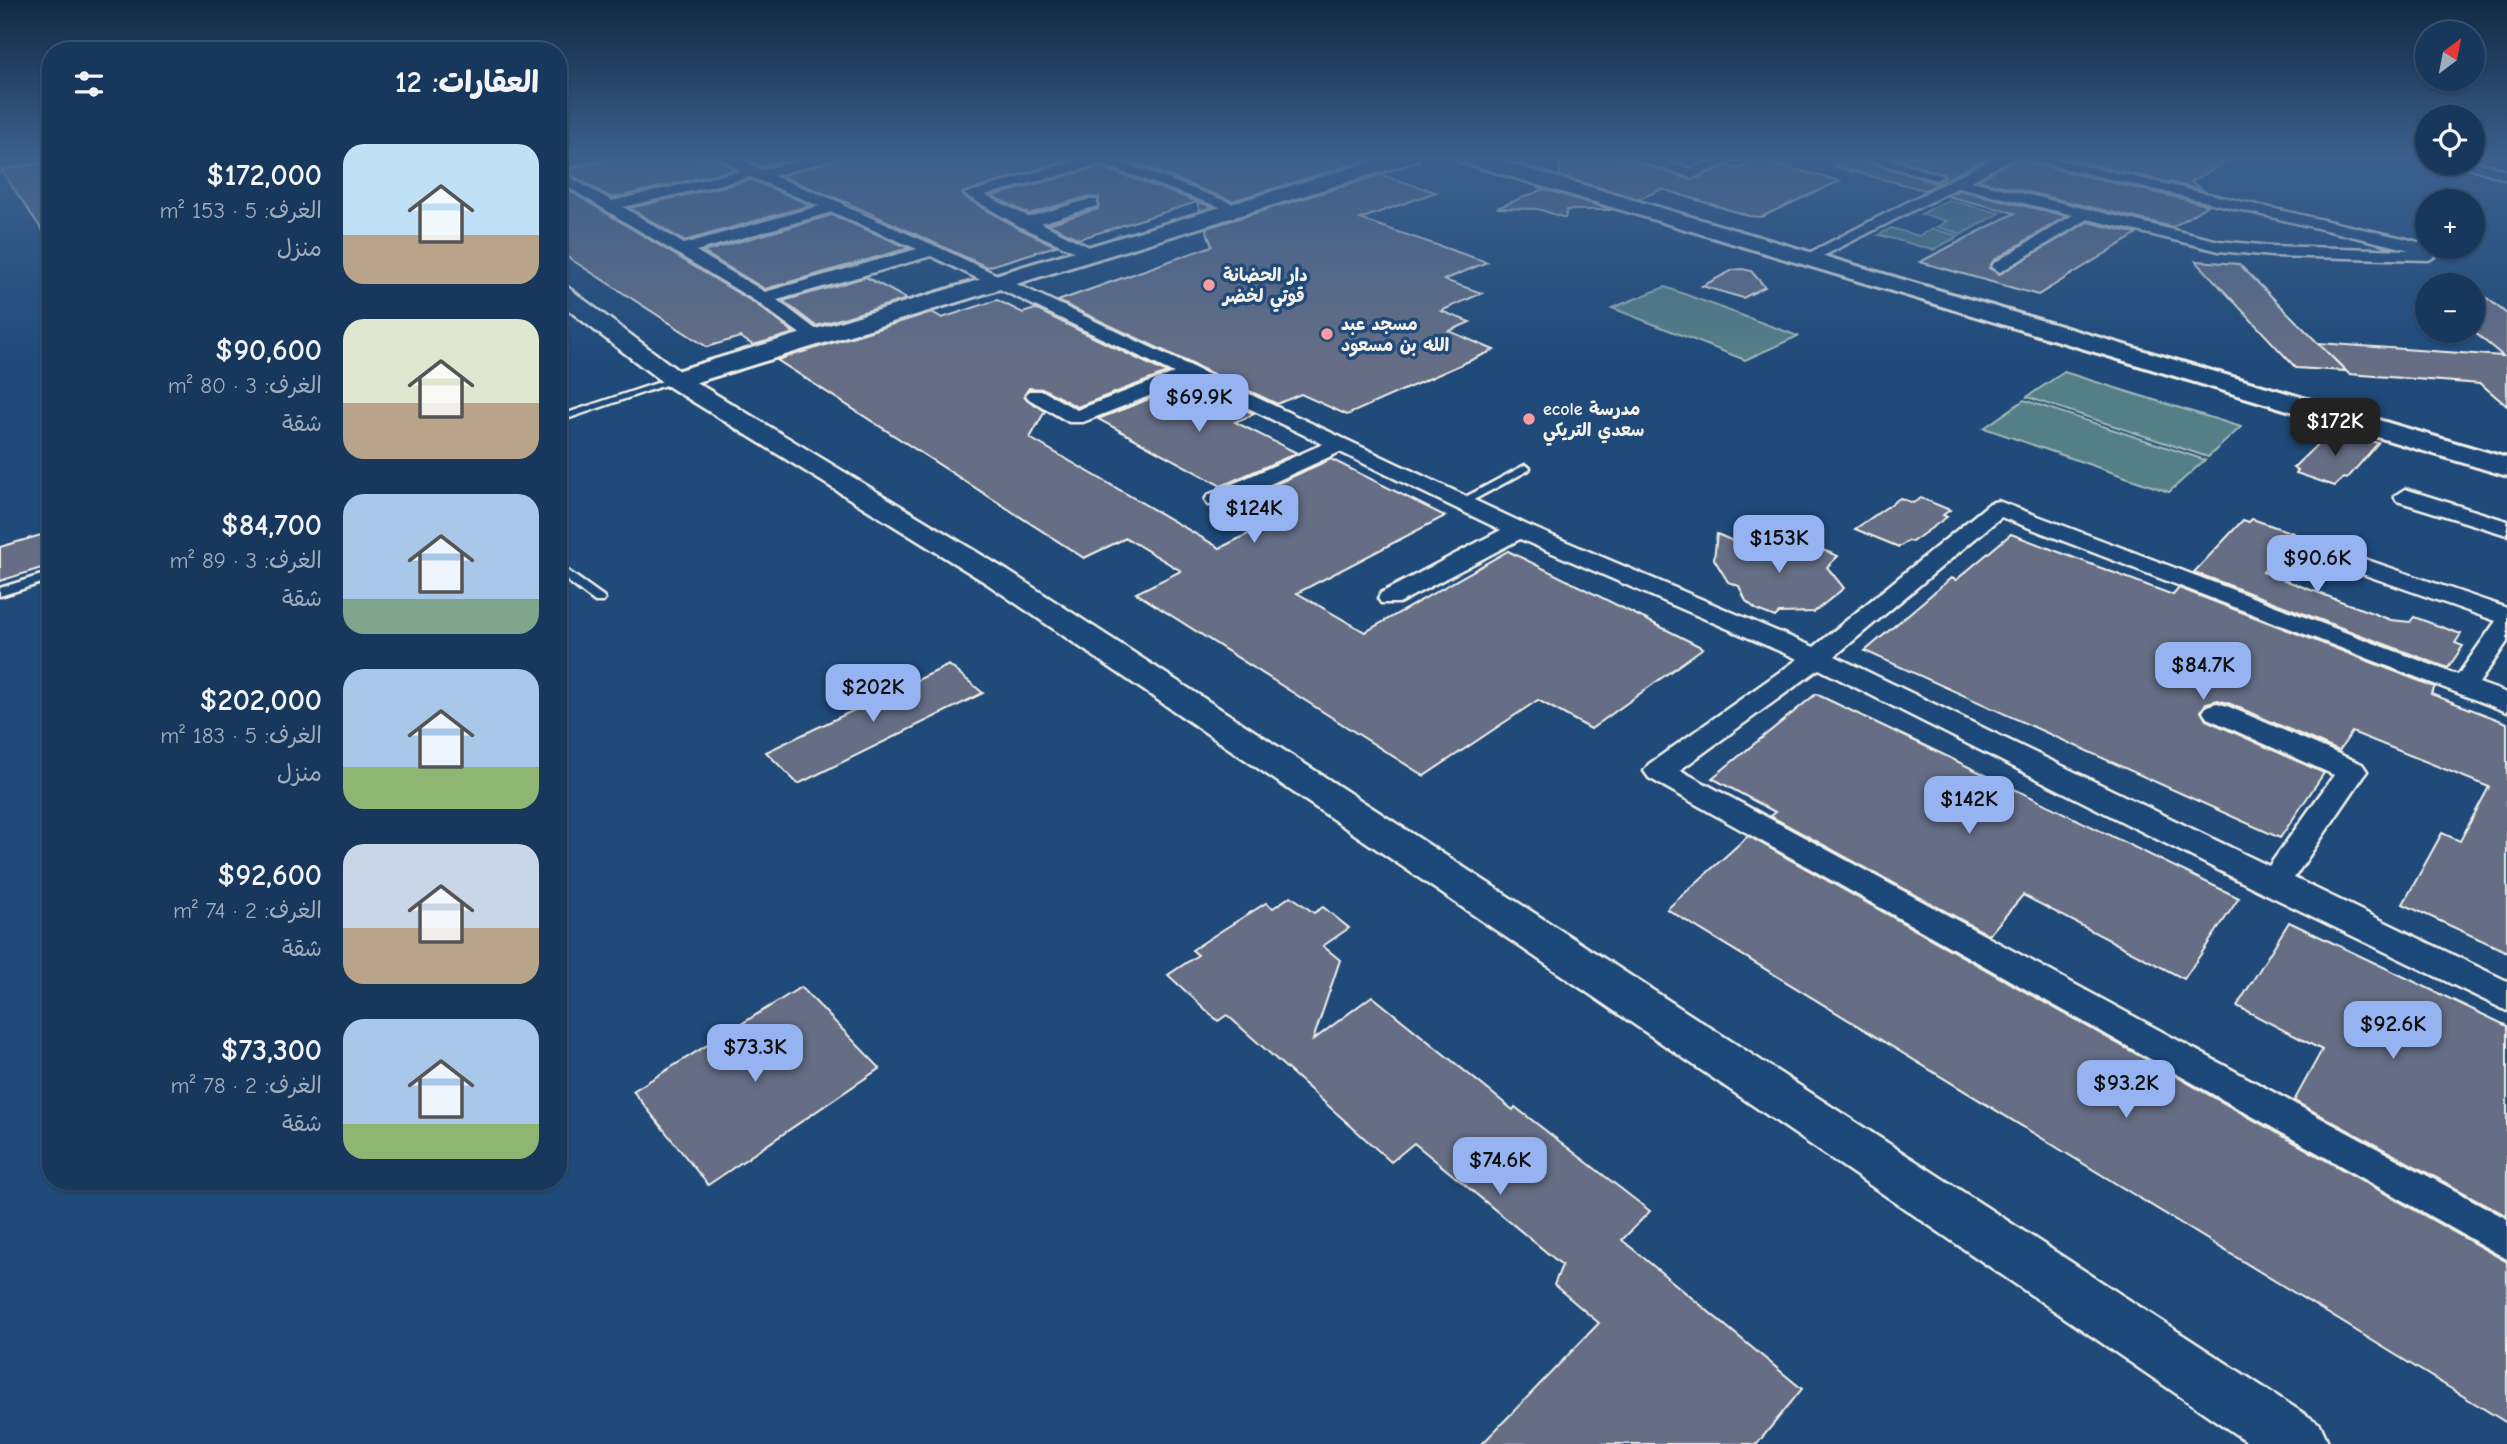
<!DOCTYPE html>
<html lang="ar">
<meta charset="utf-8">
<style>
body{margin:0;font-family:"Comic Neue","Playpen Sans Arabic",sans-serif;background:#203f62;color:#f1f3f6;direction:rtl;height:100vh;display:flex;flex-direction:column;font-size:26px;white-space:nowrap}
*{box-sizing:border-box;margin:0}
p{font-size:23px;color:#9eacbb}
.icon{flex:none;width:38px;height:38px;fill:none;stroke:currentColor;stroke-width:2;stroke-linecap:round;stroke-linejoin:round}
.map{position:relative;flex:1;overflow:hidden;direction:ltr}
.sheet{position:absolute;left:42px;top:42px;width:525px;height:1148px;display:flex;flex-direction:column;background:#17385c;border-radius:28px;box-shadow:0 2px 5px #0004,0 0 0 2px #365272;direction:rtl}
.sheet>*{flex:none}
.needle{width:46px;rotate:32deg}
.fabs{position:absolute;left:2415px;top:21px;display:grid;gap:14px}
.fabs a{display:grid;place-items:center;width:70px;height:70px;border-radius:50%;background:#17385c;box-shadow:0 2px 5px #0004,0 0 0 2px #365272;font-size:35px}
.price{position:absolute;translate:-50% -60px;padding:0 16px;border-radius:14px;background:#95b2f1;color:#111;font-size:23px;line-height:46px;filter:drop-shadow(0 2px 4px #0008)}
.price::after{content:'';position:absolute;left:50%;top:42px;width:21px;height:16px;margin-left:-10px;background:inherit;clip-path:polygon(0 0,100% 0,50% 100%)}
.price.current{background:#222;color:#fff}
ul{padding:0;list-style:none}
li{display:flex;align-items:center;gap:21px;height:175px;padding:0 28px}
li span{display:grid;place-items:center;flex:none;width:196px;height:140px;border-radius:21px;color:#555}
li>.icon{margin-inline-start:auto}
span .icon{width:84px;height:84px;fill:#fffc;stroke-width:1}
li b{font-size:30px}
h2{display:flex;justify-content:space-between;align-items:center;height:84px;padding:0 28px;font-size:30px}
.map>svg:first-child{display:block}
.green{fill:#547f87;stroke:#a4b8b8;stroke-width:2}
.building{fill:#656e85;stroke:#f4f1e8;stroke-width:2}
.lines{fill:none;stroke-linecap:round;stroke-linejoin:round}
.service-casing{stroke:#f4f1e8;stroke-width:5}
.minor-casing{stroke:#f4f1e8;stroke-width:5}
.tertiary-casing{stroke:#f4f1e8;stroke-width:5}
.secondary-casing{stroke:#f4f1e8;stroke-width:6}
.service{fill:#1f4a7a;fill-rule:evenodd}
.minor{fill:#1f4a7a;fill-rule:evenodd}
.tertiary{fill:#1f4a7a;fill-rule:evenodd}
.secondary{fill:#1f4a7a;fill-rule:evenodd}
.poi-dot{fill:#ff9aa2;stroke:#1f4a7a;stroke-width:2.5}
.labels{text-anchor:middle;stroke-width:7;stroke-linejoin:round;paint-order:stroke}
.far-poi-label{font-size:18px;font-weight:bold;fill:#f4f1e8;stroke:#1f4a7a;text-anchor:start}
</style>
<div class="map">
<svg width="2507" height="1444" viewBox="0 0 2507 1444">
<rect width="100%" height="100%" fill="#1f4a7a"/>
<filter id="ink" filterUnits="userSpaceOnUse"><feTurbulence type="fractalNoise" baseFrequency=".0143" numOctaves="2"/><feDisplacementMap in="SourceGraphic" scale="14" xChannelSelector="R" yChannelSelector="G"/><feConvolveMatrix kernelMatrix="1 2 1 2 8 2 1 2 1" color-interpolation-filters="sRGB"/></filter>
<g filter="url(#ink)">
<g class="green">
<path d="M1948,200l52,13 -38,21 -25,-7 10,-6 -26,-7z"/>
<path d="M1891,228l28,8 14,-7 26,7 -26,14 -54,-15z"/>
<path d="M1665,287l133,49 -53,24 -133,-52z"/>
<path d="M2064,372l177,55 -33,30 -181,-60z"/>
<path d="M2024,400l181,60 -36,32 -185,-64z"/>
</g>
<g class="building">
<path d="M617,157h100l17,13 -122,28 -48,-27z"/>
<path d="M744,157h57l-40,10z"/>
<path d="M841,157h236l-115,36 1,3 55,32 38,18 -69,21 -144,-66 -62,-25z"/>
<path d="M1120,157h207l24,8 -119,36z"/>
<path d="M1559,157h67l65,23 36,-14 11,3 20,-9 82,21 -79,36 -12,-1 -87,-27 -23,10 -79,-23z"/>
<path d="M1836,157h18l81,26 10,-8 -54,-18h98l-64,33 -90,-23z"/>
<path d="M2059,157h175l-43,25 12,8z"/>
<path d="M2016,158l1,2 191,45 -35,22 -195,-47z"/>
<path d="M51,161v82l-50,-73z"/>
<path d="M1101,167l111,40 -12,4 -3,-9 -118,37 -31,-15 50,-15 1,-11 -13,-1 -57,17 -37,-18z"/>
<path d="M1381,175l55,17 -76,27 127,43 -43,18 38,13 -41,18 29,11 -21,9 45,19 -147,65 -46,-21 -24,10 -219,-103 154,-55 -6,-18z"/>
<path d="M751,180l60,25 -127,36 -54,-33z"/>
<path d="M558,184l198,120 38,29 -41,12 -13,-8 -33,10 -149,-96z"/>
<path d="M1544,189l68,21h-45l-2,8 -27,-9 -41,-1z"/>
<path d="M1959,190l107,26 -73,45 -4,7 10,6 89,-52 49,12 -99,61 -118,-33 95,-49 -68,-17z"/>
<path d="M832,215l77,33 -144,41 -62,-37z"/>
<path d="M2196,261l43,3 107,107 -50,-3z"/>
<path d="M1742,269l9,2 14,16 -22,11 -41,-12 31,-16z"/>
<path d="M866,277l41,22 -91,27 -33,-25z"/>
<path d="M2473,287l34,27v92l-26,-22 -132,-10 -31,-31 185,13 -30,-25z"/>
<path d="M997,300l26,13 12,-4 132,64 -90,34 -33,-18 -15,-1 -5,9 21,14 -15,27 190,110 60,-30 -36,-19 87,-40 114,57 -148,77 68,39 143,-81 195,97 -112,81 -53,-29 -114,76 -288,-183 45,-22 -55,-33 -42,20 -307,-198 155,-48 10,6z"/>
<path d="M1190,383l64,31 -19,8 62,31 -76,33 -123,-67z"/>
<path d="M2332,430l46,13 -31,36 -4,-1 -8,8 -39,-13 2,-3 -5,-2z"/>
<path d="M1900,498l13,5 8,-5 29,12 -7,5 4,2 -35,25 -4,-1 -9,6 -44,-18z"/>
<path d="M2252,519l41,14 -9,9 4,1 -25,29 128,48 19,2 4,-5 47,17 -6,9 8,3 -15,22 -254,-96 49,-52 6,2z"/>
<path d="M51,532v33l-51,16v-34z"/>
<path d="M1717,534l16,7 18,1 27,7 13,-7h12l35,14 -11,11 17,21 -30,24 -35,1 -4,4 -18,-7 -11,-9 -7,-15 -11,-4 -14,-23z"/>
<path d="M2011,534l162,61 6,-7 256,99 -4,7 76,29v229l-104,-48 39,-71 18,8 29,-54 -137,-55 -13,19 -111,-48 -10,-3 -12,3 -5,8 5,9 118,53 -44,65 -415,-187 86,-73 5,2z"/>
<path d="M949,665l34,28 -185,91 -32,-32z"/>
<path d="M1816,694l126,60 297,144 -55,81 -161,-84 -34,40 -219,-119 5,-4 -63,-34z"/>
<path d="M1748,836l759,426v161l-840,-514z"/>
<path d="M1291,896l23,17 9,-6 26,21 -26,18 17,14 -27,80 59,-44 141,114 2,-3 135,104 -28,29 180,149 -45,55h-275l117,-121 -45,-38 8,-20 -148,-122 -23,19 -164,-147 -9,6 -50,-46 30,-20 -6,-5 29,-19 45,-28 7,5z"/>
<path d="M2289,922l218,104v190l-213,-115 28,-51 -85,-44z"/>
<path d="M801,987l79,81 -172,117 -75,-94z"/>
</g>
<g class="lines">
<defs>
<g id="service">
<path d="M672,378l8,2 -122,42v-6z"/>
<path d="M1525,465l5,3 -1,2 -63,34h-8l-2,-2z"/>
<path d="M558,564l45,32 2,3 -2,3h-8l-37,-28z"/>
<path d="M51,572v8l-51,16v-8z"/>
</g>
<g id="minor">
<path d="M576,157h26l-44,13v-8z"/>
<path d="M720,157h18l23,13 52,-13h26l-66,19 69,27 2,3 94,41 589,278 287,122 176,-144 8,-2 460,174 38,-54 -162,-57 -4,-5 4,-5h16l157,54v34l-28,41 28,10v19l-506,-195 -166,139 434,210 65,-91 -127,-57 -4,-6 4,-6 10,-3 10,3 135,58 5,7 -73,107 213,103v30l-245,-119 -443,-223 -139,101 827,449v40l-858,-481 -5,-7 5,-7 149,-105 -278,-120 -121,64h-18l-3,-5 3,-5 120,-63 -161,-78 -116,53h-16l-3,-5 3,-5 115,-51 -133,-64 -107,42h-14l-40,-23 -3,-4 3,-4h14l34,19 97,-37 -243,-117 -154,44 49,37 -9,6 -7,-2 -53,-39 -199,-121v-10l54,30 128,-30zM751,177l68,29 -135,38 -61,-37zM832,212l85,37 -152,43 -69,-41z"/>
<path d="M1088,157h30l-2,3 131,49 -8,5 -5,-2 -133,-48 -116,31 44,22 58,-17h10v6l-56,17 56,28 2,3 -8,5 -72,-33 -55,-32z"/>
<path d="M1628,157h23l40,12 30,-12h21l-50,21z"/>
<path d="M1856,157h25l62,19 -7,4z"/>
<path d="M1995,157h19l-43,24 248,60 53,5 138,4 -392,-93h27l362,82 18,5 12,11 -8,5 -157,-4 -53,-5 -131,-32 -88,53 -8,-5 2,-4 79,-48 -114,-28 -136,69 -6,2 -8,-5z"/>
<path d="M2473,161l34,10v9l-50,-17z"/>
<path d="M2405,489l102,32v14l-110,-34 -3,-5z"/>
</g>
<path id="tertiary" d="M558,285l8,1 118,89 324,196 1312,853 9,20h-79l-1264,-861 -320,-198 -108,-83z"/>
<g id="secondary">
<path d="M1387,157h31l-2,4 -732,225h-18l-4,-6 4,-6z"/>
<path d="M1457,157h31l1019,301v18l-1048,-315z"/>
</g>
</defs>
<use href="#service" class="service-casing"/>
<use href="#minor" class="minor-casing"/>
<use href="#tertiary" class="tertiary-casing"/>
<use href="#secondary" class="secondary-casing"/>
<use href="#service" class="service"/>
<use href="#minor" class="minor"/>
<use href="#tertiary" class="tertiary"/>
<use href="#secondary" class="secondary"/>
</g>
</g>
<linearGradient id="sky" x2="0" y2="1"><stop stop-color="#112943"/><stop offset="0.44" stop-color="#3c608d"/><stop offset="1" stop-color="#3c608d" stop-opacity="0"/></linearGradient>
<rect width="2507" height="360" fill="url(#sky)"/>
<g class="poi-dot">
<circle cx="1209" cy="285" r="7"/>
<circle cx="1327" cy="334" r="7"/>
<circle cx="1529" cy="419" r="7"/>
</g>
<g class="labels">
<g class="far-poi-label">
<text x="1223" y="281">دار الحضانة<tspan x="1223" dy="21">قوتي لخضر</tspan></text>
<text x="1341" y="330">مسجد عبد<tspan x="1341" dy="21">الله بن مسعود</tspan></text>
<text x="1543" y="415">ecole مدرسة<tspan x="1543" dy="21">سعدي التريكي</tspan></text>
</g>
</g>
</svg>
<div class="fabs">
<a><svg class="needle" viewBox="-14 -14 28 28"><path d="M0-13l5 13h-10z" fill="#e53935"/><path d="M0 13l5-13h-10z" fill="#9eacbb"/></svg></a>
<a><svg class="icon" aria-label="locate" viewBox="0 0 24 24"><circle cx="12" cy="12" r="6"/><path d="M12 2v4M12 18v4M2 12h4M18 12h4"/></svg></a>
<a>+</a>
<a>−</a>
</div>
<b class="price" style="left:1199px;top:434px">$69.9K</b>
<b class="price current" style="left:2335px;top:458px">$172K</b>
<b class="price" style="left:1254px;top:545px">$124K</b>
<b class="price" style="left:1779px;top:575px">$153K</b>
<b class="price" style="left:2317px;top:595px">$90.6K</b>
<b class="price" style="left:2203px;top:702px">$84.7K</b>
<b class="price" style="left:873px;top:724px">$202K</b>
<b class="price" style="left:1969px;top:836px">$142K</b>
<b class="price" style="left:2393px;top:1061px">$92.6K</b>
<b class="price" style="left:755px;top:1084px">$73.3K</b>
<b class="price" style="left:2126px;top:1120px">$93.2K</b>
<b class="price" style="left:1500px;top:1197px">$74.6K</b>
<section class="sheet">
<h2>العقارات: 12<svg class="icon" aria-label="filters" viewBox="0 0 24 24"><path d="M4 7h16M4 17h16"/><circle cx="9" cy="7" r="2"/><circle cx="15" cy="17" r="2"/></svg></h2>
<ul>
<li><span style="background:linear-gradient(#bfe0f5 65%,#b9a48a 0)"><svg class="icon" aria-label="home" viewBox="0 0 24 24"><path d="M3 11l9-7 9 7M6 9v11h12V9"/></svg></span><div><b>$172,000</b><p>الغرف: 5 · 153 m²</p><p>منزل</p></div></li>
<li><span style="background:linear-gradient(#dfe7d0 60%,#b9a48a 0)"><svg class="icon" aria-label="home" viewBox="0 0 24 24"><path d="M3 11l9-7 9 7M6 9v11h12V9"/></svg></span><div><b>$90,600</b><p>الغرف: 3 · 80 m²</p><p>شقة</p></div></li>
<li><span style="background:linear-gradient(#a9c7e8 75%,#7fa58c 0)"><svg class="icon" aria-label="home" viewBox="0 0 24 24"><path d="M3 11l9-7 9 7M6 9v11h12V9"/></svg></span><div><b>$84,700</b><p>الغرف: 3 · 89 m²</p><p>شقة</p></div></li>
<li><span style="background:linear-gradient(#a9c7e8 70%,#8fb573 0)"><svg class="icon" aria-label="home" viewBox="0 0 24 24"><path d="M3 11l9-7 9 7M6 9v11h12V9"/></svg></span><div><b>$202,000</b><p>الغرف: 5 · 183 m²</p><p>منزل</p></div></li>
<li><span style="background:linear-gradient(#c9d6e8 60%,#b9a48a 0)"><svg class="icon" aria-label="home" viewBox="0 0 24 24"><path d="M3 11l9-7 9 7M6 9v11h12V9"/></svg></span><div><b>$92,600</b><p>الغرف: 2 · 74 m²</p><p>شقة</p></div></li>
<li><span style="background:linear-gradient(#a9c7e8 75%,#8fb573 0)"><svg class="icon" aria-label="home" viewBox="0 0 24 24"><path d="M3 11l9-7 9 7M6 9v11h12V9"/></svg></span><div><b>$73,300</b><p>الغرف: 2 · 78 m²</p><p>شقة</p></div></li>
</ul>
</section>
</div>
